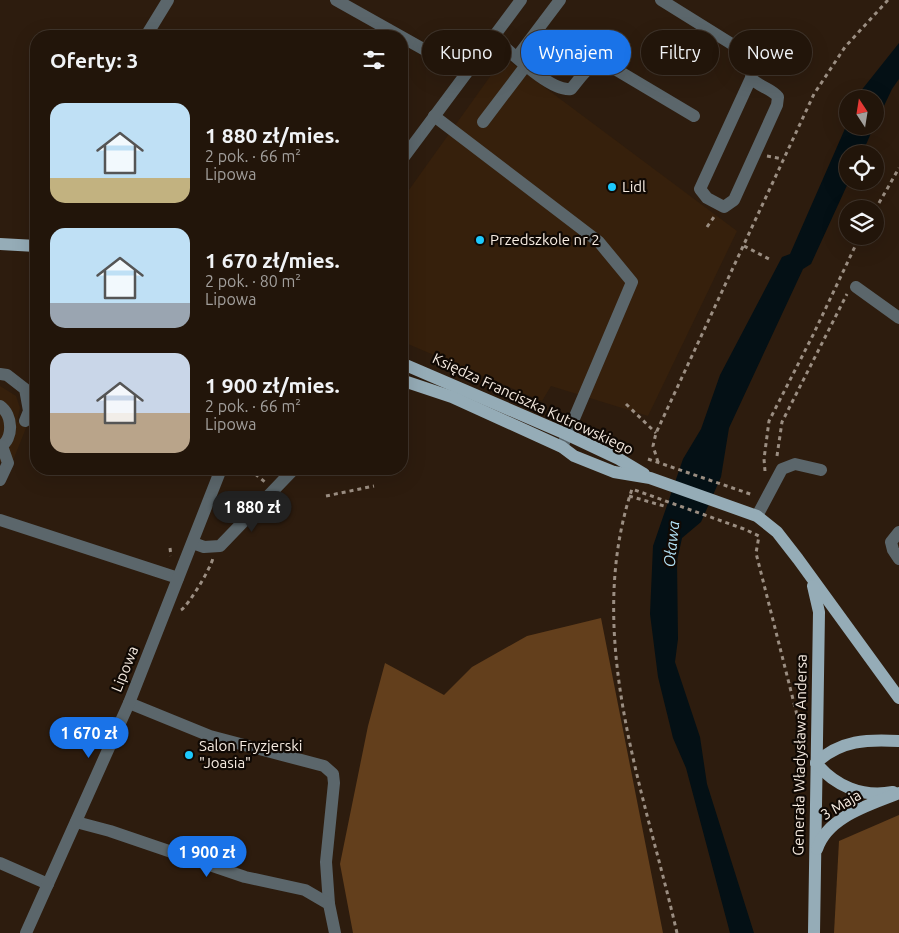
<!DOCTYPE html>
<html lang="pl">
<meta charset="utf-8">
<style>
body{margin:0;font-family:Ubuntu,sans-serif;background:#2e2218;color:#f1f3f6;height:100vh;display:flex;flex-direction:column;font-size:19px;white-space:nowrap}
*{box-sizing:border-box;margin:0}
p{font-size:16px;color:#a29f9c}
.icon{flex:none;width:28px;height:28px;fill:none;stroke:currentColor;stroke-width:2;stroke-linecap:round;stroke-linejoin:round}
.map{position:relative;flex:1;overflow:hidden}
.panel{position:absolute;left:30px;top:30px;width:378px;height:445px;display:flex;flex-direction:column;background:#22150a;border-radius:20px;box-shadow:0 5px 20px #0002,0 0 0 1px #3f342b}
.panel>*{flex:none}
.top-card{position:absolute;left:422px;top:30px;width:401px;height:45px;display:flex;gap:10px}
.needle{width:32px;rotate:348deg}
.fabs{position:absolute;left:839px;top:90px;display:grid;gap:10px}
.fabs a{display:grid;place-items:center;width:45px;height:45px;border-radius:50%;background:#22150a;box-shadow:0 5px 20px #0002,0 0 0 1px #3f342b;font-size:25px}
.price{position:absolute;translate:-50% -42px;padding:0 11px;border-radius:18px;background:#1a73e8;color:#fff;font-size:16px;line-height:32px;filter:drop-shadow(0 1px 2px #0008)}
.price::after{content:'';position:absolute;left:50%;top:30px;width:15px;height:11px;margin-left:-8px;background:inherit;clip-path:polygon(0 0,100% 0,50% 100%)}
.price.current{background:#222;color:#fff}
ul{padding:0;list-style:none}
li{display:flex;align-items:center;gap:15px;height:125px;padding:0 20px}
li span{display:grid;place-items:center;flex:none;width:140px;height:100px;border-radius:15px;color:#555}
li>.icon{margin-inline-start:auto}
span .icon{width:60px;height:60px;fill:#fffc;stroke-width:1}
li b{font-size:21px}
h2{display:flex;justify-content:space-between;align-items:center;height:60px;padding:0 20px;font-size:21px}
.pill{padding:0 18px;border-radius:22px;background:#22150a;box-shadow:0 5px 20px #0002,0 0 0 1px #3f342b;font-size:18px;line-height:45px}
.pill.current{background:#1a73e8;color:#fff}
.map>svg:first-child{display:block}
.built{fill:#36200c}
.green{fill:#633f1c}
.water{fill:#041015}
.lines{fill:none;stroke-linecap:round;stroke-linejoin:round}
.path{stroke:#9b8e82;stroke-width:3;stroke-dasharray:4 4;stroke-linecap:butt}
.minor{stroke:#5b666b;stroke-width:12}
.major{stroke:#95acb7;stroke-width:12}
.poi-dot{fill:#1dc9fd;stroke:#100904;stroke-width:2}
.labels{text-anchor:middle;stroke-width:4.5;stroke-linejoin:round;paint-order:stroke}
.poi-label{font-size:15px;fill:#f6ebe1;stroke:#100904;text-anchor:start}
.street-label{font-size:15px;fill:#f6ebe1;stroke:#100904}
.water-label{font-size:16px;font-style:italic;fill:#b0def2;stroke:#100904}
</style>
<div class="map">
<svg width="899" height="933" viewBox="0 0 899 933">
<rect width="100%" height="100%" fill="#2d1c0e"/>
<g class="built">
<path d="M504,57l233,174 -89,185 -97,-30 -9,15 -141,-60v-140z"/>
<path d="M0,386l16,10 4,12 -3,14 11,1 -16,40 -12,-1z"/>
</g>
<g class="green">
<path d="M601,618l62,315h-310l-13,-69 28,-138 17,-63 59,32 28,-28 55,-31z"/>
<path d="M899,815v118h-65l5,-92z"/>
</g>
<g class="water">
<path d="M899,43v36l-7,10 -17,36v-26h-18l3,-7z"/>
<path d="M847,124l1,2h26l-12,28h-14l1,27 -38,83 -8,5 -74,159 -8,49 -20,45 -19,16 -5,23 1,78 -3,23 25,75 7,47 47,149h-24l-44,-165 -13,-30 -15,-61 -8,-63 3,-68 30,-87 18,-30 19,-54 62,-118 8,-3z"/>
</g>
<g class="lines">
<g class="path">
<path d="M767,156l16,3"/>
<path d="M875,210l24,-42"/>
<path d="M707,227l7,-10"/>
<path d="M744,246l27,14"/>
<path d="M534,403l15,7"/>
<path d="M626,404l30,29"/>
<path d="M777,456l5,-34 65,-128"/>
<path d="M648,459l105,36"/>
<path d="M658,462l-5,-16 3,-13 158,-339 31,-47 43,-47"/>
<path d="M249,469l16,13"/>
<path d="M765,471l-1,-12 5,-38 44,-86 47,-99"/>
<path d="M326,496l48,-10"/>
<path d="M629,496l35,10"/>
<path d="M170,548l1,8"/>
<path d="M181,610c7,-4 30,-42 32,-52"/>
<path d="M677,933c-33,-144 -94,-297 -45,-444l112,40 15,7 -3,17 41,162"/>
</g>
<g class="minor">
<path d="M336,0l130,73"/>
<path d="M661,0l82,51 9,18 -1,9 -51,111 7,9 17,9 10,-7 43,-95 1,-8c-7,-9 -19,-10 -27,-19"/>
<path d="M146,36l22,-36"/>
<path d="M493,37c17,14 57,55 78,52 13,-15 17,-28 39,-23l84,50"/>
<path d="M517,57l43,-57"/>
<path d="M434,116l165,126 33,40 -70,165"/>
<path d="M483,122l44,-58"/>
<path d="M401,161l120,-161"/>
<path d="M856,287l43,31"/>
<path d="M0,374l7,1 18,14 4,22 -4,10"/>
<path d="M0,406c13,9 14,33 0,41"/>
<path d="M0,480l8,-17 -6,-17"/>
<path d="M757,516l25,-47 13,-5 26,6"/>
<path d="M0,520l178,58"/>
<path d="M899,532l-8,10 2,8 6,9"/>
<path d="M193,543l11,4 16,-1 74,-77"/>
<path d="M129,703l81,33 114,30 9,8 1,9 -8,79 3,42"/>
<path d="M76,822l34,9 135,46 60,13 24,14 6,29"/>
<path d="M0,863l48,21"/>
<path d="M26,933l103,-230 92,-234"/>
</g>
<g class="major">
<path d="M0,244l36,2"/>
<path d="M401,363l165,71 53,25 25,15"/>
<path d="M401,380l51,17 110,50 12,9 40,16 36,6 107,38 20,16 21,27 101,139"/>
<path d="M813,586l6,26 -5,321"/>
<path d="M816,763c19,23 46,35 77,29"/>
<path d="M816,763c24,-23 52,-24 83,-22"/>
<path d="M817,849c11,-33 53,-44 82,-56"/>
</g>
</g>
<g class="poi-dot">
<circle cx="612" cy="187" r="5"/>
<circle cx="480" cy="240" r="5"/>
<circle cx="189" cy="755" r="5"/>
</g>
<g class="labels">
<g class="poi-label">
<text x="622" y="192">Lidl</text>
<text x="490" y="245">Przedszkole nr 2</text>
<text x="199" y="751">Salon Fryzjerski<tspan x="199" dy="17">"Joasia"</tspan></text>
</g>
<g class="street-label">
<text transform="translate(533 404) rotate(25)" y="5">Księdza Franciszka Kutrowskiego</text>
<text transform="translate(125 669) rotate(-68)" y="5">Lipowa</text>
<text transform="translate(800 755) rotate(-89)" y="5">Generała Władysława Andersa</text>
<text transform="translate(841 805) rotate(-31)" y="5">3 Maja</text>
</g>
<g class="water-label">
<text transform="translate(671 544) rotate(-84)" y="6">Oława</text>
</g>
</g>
</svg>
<div class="fabs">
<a><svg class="needle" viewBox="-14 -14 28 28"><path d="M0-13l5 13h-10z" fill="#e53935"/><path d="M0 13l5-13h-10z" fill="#a29f9c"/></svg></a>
<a><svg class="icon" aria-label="locate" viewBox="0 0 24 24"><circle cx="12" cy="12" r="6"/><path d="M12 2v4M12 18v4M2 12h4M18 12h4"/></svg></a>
<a><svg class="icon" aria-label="layers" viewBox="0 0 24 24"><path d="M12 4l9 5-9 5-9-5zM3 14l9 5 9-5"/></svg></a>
</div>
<b class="price current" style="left:252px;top:533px">1 880 zł</b>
<b class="price" style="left:89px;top:759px">1 670 zł</b>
<b class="price" style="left:207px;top:878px">1 900 zł</b>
<div class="top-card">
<a class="pill">Kupno</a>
<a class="pill current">Wynajem</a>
<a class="pill">Filtry</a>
<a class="pill">Nowe</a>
</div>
<section class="panel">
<h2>Oferty: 3<svg class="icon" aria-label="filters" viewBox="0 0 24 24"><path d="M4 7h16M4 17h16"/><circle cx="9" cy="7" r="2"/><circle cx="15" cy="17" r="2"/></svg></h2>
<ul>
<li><span style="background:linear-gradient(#bfe0f5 75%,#c2b280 0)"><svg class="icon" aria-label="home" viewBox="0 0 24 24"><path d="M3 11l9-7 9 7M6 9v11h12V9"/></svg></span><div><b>1 880 zł/mies.</b><p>2 pok. · 66 m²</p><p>Lipowa</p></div></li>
<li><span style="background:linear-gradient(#bfe0f5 75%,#9aa5b1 0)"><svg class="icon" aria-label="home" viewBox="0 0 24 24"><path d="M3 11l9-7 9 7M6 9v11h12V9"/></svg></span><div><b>1 670 zł/mies.</b><p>2 pok. · 80 m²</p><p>Lipowa</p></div></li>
<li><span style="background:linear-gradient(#c9d6e8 60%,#b9a48a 0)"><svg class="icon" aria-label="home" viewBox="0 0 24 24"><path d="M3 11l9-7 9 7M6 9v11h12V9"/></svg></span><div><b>1 900 zł/mies.</b><p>2 pok. · 66 m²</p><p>Lipowa</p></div></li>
</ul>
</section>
</div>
